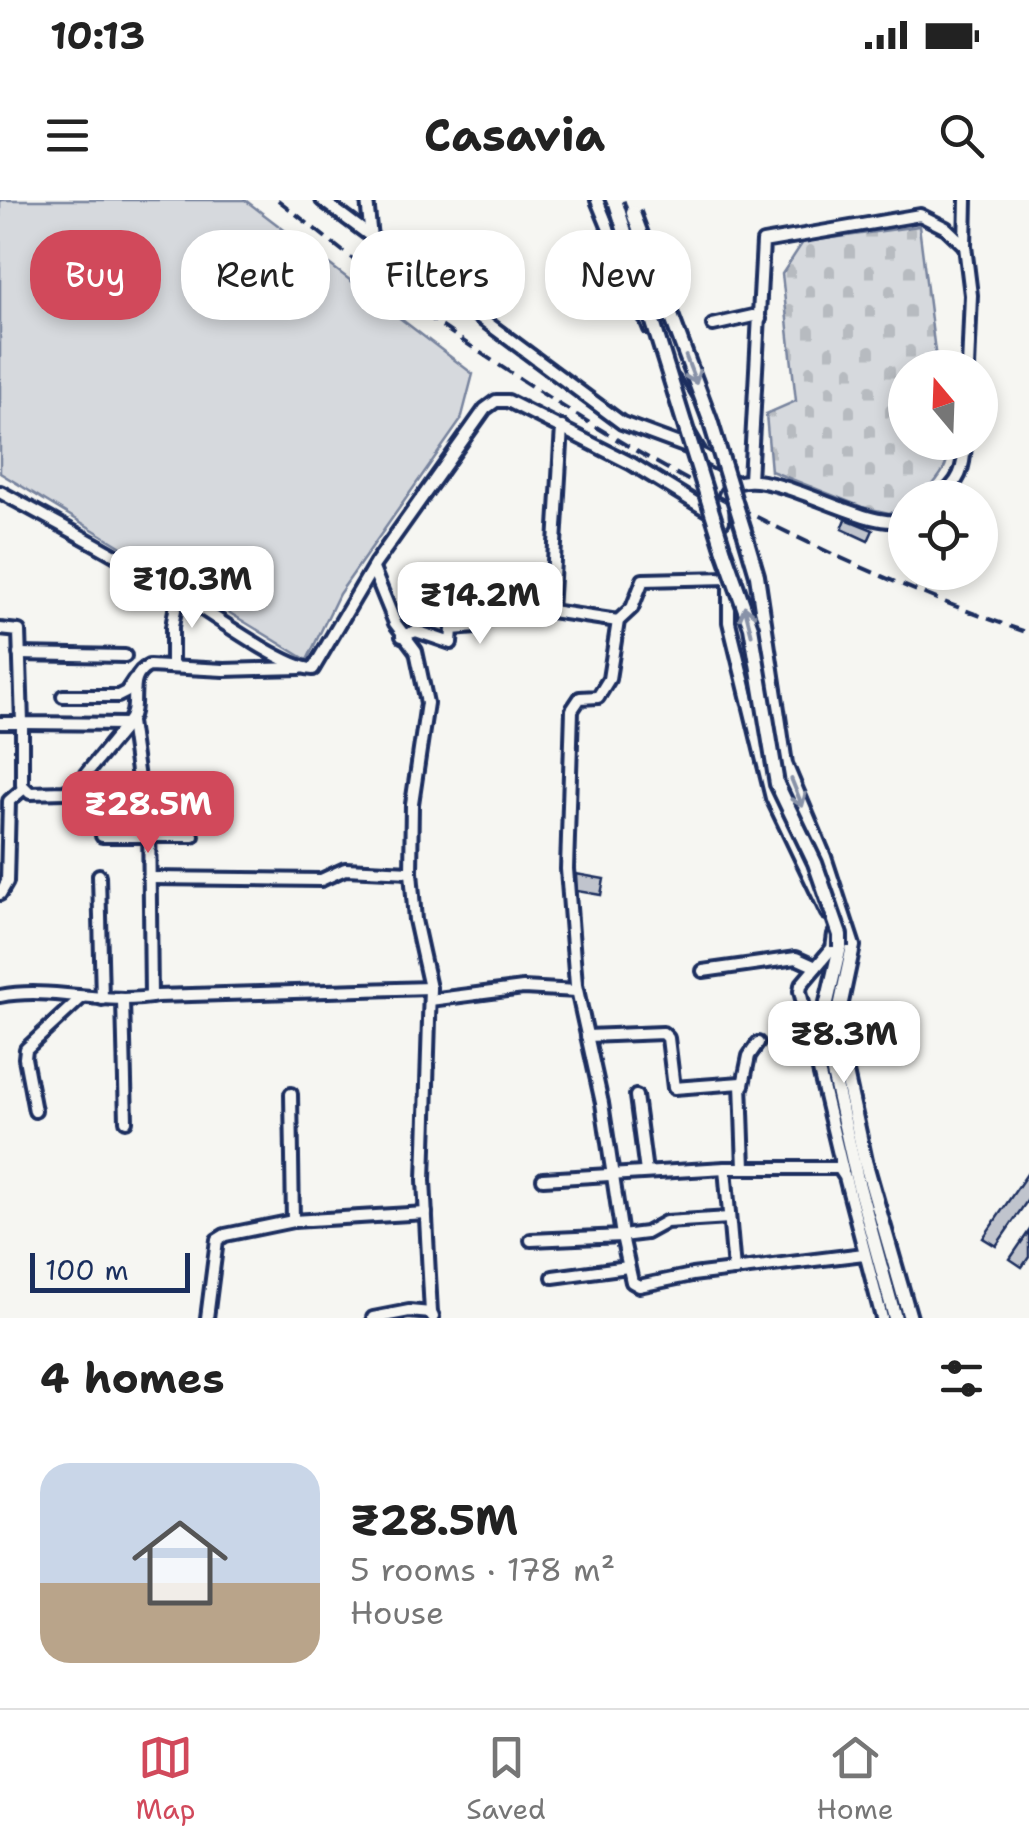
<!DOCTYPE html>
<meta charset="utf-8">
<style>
body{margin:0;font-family:"Shantell Sans",sans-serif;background:#f6f6f6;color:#222;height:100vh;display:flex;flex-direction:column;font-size:38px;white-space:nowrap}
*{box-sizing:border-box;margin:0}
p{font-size:32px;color:#767676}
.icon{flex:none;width:55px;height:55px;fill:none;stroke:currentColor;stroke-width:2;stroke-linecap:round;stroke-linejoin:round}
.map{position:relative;height:1118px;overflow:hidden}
.sheet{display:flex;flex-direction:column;background:#fff;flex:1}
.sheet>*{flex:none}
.top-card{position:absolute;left:30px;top:30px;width:970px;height:90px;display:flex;gap:20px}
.needle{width:65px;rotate:341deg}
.fabs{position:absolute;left:888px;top:150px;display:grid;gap:20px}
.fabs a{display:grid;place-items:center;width:110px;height:110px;border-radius:50%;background:#fff;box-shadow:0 5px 15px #0003;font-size:50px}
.scale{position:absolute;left:30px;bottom:25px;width:160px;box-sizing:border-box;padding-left:10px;border:5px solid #1b2f5e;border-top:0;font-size:28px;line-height:35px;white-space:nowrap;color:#1b2f5e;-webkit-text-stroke:8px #f6f6f2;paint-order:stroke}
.price{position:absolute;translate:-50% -85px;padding:0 22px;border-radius:20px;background:#fff;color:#222;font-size:32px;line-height:65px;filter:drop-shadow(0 2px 5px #0008)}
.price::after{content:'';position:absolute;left:50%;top:60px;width:30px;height:22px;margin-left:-15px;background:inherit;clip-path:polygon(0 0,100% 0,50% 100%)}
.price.current{background:#d1495b;color:#fff}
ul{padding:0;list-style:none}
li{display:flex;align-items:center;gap:30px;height:250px;padding:0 40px}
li+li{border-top:2px solid #e0e0e0}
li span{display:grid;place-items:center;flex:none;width:280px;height:200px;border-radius:30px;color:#555}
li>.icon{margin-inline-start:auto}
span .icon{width:120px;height:120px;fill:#fffc;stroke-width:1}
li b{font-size:42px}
h2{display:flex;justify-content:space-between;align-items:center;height:120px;padding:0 40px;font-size:42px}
.tag{padding:0 35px;border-radius:40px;background:#fff;box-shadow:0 5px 15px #0003;font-size:35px;line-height:90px}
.tag.current{background:#d1495b;color:#fff}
.status{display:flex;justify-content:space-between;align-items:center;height:70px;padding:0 50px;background:#fff;direction:ltr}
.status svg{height:28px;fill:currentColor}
header{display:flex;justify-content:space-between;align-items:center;height:130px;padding:0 40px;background:#fff;font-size:45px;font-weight:700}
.tabs{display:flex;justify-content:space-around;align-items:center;height:140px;border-top:2px solid #e0e0e0;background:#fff;font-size:28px;color:#767676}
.tabs a{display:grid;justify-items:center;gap:5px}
.tabs .current{color:#d1495b}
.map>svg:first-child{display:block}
.cemetery{fill:url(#cemetery-stones);stroke:#78849e;stroke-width:2.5}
.park{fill:#d6d9dd;stroke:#78849e;stroke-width:2.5}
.building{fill:#c0c4cd;stroke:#1b2f5e;stroke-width:2.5}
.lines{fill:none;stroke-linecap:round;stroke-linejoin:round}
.minor-casing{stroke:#1b2f5e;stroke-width:18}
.tertiary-casing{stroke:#1b2f5e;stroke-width:20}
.minor{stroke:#f6f6f2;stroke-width:10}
.tertiary{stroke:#f6f6f2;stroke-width:12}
.rail{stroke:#1b2f5e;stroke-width:4;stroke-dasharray:15 8;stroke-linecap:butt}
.tertiary-bridge-casing{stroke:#1b2f5e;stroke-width:20;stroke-linecap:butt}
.tertiary-bridge{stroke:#f6f6f2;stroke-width:12}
.oneway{stroke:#8892a8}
</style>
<div class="status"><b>10:13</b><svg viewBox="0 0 49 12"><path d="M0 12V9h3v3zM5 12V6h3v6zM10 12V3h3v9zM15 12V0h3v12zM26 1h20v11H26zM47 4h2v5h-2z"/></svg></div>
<header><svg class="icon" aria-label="menu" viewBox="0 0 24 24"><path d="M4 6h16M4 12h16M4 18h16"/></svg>Casavia<svg class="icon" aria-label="search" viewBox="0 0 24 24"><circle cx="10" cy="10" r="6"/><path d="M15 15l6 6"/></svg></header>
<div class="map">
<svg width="1029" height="1118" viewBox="0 0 1029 1118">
<defs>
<pattern id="cemetery-stones" width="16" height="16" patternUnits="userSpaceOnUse" patternTransform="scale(2.5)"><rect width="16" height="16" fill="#d6d9dd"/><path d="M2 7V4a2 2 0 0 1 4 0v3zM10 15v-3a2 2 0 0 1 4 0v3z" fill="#b7bbc0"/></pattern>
</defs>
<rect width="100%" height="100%" fill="#f6f6f2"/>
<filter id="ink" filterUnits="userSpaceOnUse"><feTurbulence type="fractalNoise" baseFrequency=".01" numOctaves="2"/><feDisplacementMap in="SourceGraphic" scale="20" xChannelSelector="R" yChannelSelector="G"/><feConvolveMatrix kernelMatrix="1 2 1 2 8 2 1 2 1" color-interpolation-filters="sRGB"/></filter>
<g filter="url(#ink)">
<path class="cemetery" d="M919,26l18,141 -32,1v74l43,1c3,24 -11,37 -26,54l-17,1v10l-16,5 -27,-6 -91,-36 -5,-57 30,-13 -14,-127 21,-32z"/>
<path class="park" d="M0,0h245l228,174 -12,46 -122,174 -32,66 -307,-187z"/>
<g class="building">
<path d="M846,319l27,11 -5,11 -26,-12z"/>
<path d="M576,674l28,5 -3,16 -24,-4z"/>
<path d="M1029,971v27l-33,48 -13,-8z"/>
<path d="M1029,1031v26l-7,10 -12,-8z"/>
</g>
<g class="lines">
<defs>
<g id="minor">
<path d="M322,0l300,223 65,24 39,21"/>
<path d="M367,0l4,38"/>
<path d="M597,0l53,129"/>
<path d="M966,0l-1,46 6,49 -3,73"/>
<path d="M713,125l40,-9 7,3"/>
<path d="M674,180l42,72"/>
<path d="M562,227l-11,184 67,10"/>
<path d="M750,280l13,-238 157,-27 26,13 19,18"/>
<path d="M0,292c52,28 104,56 154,86 34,19 127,90 159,91l62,-105 110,-155 11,-8h12l124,63 83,51"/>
<path d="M938,298c22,-15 26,-29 27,-56"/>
<path d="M723,321c-12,-100 145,21 182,-3"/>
<path d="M729,368v54l43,176 55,115"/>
<path d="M373,369l22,54 21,28 11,52 -15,101 -1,68 4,48 15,68 -6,192 7,133"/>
<path d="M729,378l-86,2 -11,28 -14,13 -9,58 -11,18 -18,1 -8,12 -5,159 9,116 26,118 20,133 10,46 7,4 53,-11 172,-21"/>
<path d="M0,429l19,2 3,92 105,1c16,-17 -4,-46 22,-58l75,4 76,-2"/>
<path d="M402,436l14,-5 35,12 1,-14 24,-2 2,-15 58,1v-8l15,2"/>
<path d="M19,454l106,2"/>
<path d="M172,467v-40l6,-34"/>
<path d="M63,496h55l8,-4 8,-12"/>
<path d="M130,522l11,78 8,15 2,182"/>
<path d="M0,523h22v62l8,8 34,-1 11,-5 52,-63"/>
<path d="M102,636h91"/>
<path d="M99,675l3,124"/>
<path d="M149,678l172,2 24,-11 66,3"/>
<path d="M0,694l7,-12 2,-81 14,-12"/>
<path d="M834,734l-2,14 -31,37 -1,6 43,180"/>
<path d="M703,771l93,-13 20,9"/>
<path d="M0,796c52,-10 105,10 157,0l273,-8"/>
<path d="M123,800l3,121"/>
<path d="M430,800l93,-12 54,3"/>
<path d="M587,836l76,-3 5,5 6,50 67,-5 3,85"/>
<path d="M743,885l6,-29 9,-13"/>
<path d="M291,894l2,127 133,-8"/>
<path d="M636,896l10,76"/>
<path d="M35,911l-10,-53 1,-9 55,-51"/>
<path d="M725,968l9,102"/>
<path d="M543,979l182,-11h114l6,9 37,141"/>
<path d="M531,1040l91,-4 24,-3 20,-11 63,-4"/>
<path d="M553,1077l75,-10"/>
<path d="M207,1118l10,-78 8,-5 68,-14"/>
<path d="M373,1118l36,-7 22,2 2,4"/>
</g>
<g id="tertiary">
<path d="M744,331l13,44 28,189 39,93 29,89 -17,80 29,135 45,157"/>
<path d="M840,747l-18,77 35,155 38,139"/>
</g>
</defs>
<use href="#minor" class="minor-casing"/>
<use href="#tertiary" class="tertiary-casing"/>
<use href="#minor" class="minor"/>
<use href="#tertiary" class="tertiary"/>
<path class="rail" d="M278,0c54,42 107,86 162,125 181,126 379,237 589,308"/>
<defs>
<g id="tertiary-bridge">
<path d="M616,3l108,348 27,76 26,157 38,79 25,72v12"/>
<path d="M633,13l77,207 34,111"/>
</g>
</defs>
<use href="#tertiary-bridge" class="tertiary-bridge-casing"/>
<use href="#tertiary-bridge" class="tertiary-bridge"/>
</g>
<defs><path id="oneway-shaft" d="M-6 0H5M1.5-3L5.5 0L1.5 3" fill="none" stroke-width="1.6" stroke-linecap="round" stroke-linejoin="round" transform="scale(2.5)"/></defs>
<g class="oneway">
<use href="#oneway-shaft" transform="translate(691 170) rotate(69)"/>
<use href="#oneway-shaft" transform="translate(748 420) rotate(-104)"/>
<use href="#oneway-shaft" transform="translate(797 593) rotate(68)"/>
</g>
</g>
</svg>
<div class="fabs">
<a><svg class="needle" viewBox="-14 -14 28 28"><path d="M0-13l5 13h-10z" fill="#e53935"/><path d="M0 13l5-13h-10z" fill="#767676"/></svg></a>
<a><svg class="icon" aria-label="locate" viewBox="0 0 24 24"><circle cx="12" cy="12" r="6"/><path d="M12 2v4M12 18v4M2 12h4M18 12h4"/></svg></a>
</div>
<div class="scale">100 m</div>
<b class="price" style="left:192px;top:431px">₹10.3M</b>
<b class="price" style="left:480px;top:447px">₹14.2M</b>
<b class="price current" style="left:148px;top:656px">₹28.5M</b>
<b class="price" style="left:844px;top:886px">₹8.3M</b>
<div class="top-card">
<a class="tag current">Buy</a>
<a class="tag">Rent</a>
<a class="tag">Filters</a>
<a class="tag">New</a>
</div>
</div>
<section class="sheet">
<h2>4 homes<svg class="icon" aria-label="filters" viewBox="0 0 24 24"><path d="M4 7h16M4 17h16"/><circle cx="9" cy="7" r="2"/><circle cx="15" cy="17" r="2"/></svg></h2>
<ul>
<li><span style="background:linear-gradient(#c9d6e8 60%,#b9a48a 0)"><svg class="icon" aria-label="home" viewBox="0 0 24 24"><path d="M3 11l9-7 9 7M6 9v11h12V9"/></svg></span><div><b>₹28.5M</b><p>5 rooms · 178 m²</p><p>House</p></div></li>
</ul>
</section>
<nav class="tabs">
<a class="current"><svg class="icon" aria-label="map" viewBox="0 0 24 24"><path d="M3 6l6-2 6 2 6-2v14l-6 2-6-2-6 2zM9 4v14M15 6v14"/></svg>Map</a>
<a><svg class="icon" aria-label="saved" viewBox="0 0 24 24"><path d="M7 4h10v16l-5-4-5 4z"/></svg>Saved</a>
<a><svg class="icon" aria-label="home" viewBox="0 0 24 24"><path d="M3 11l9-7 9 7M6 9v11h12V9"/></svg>Home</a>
</nav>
